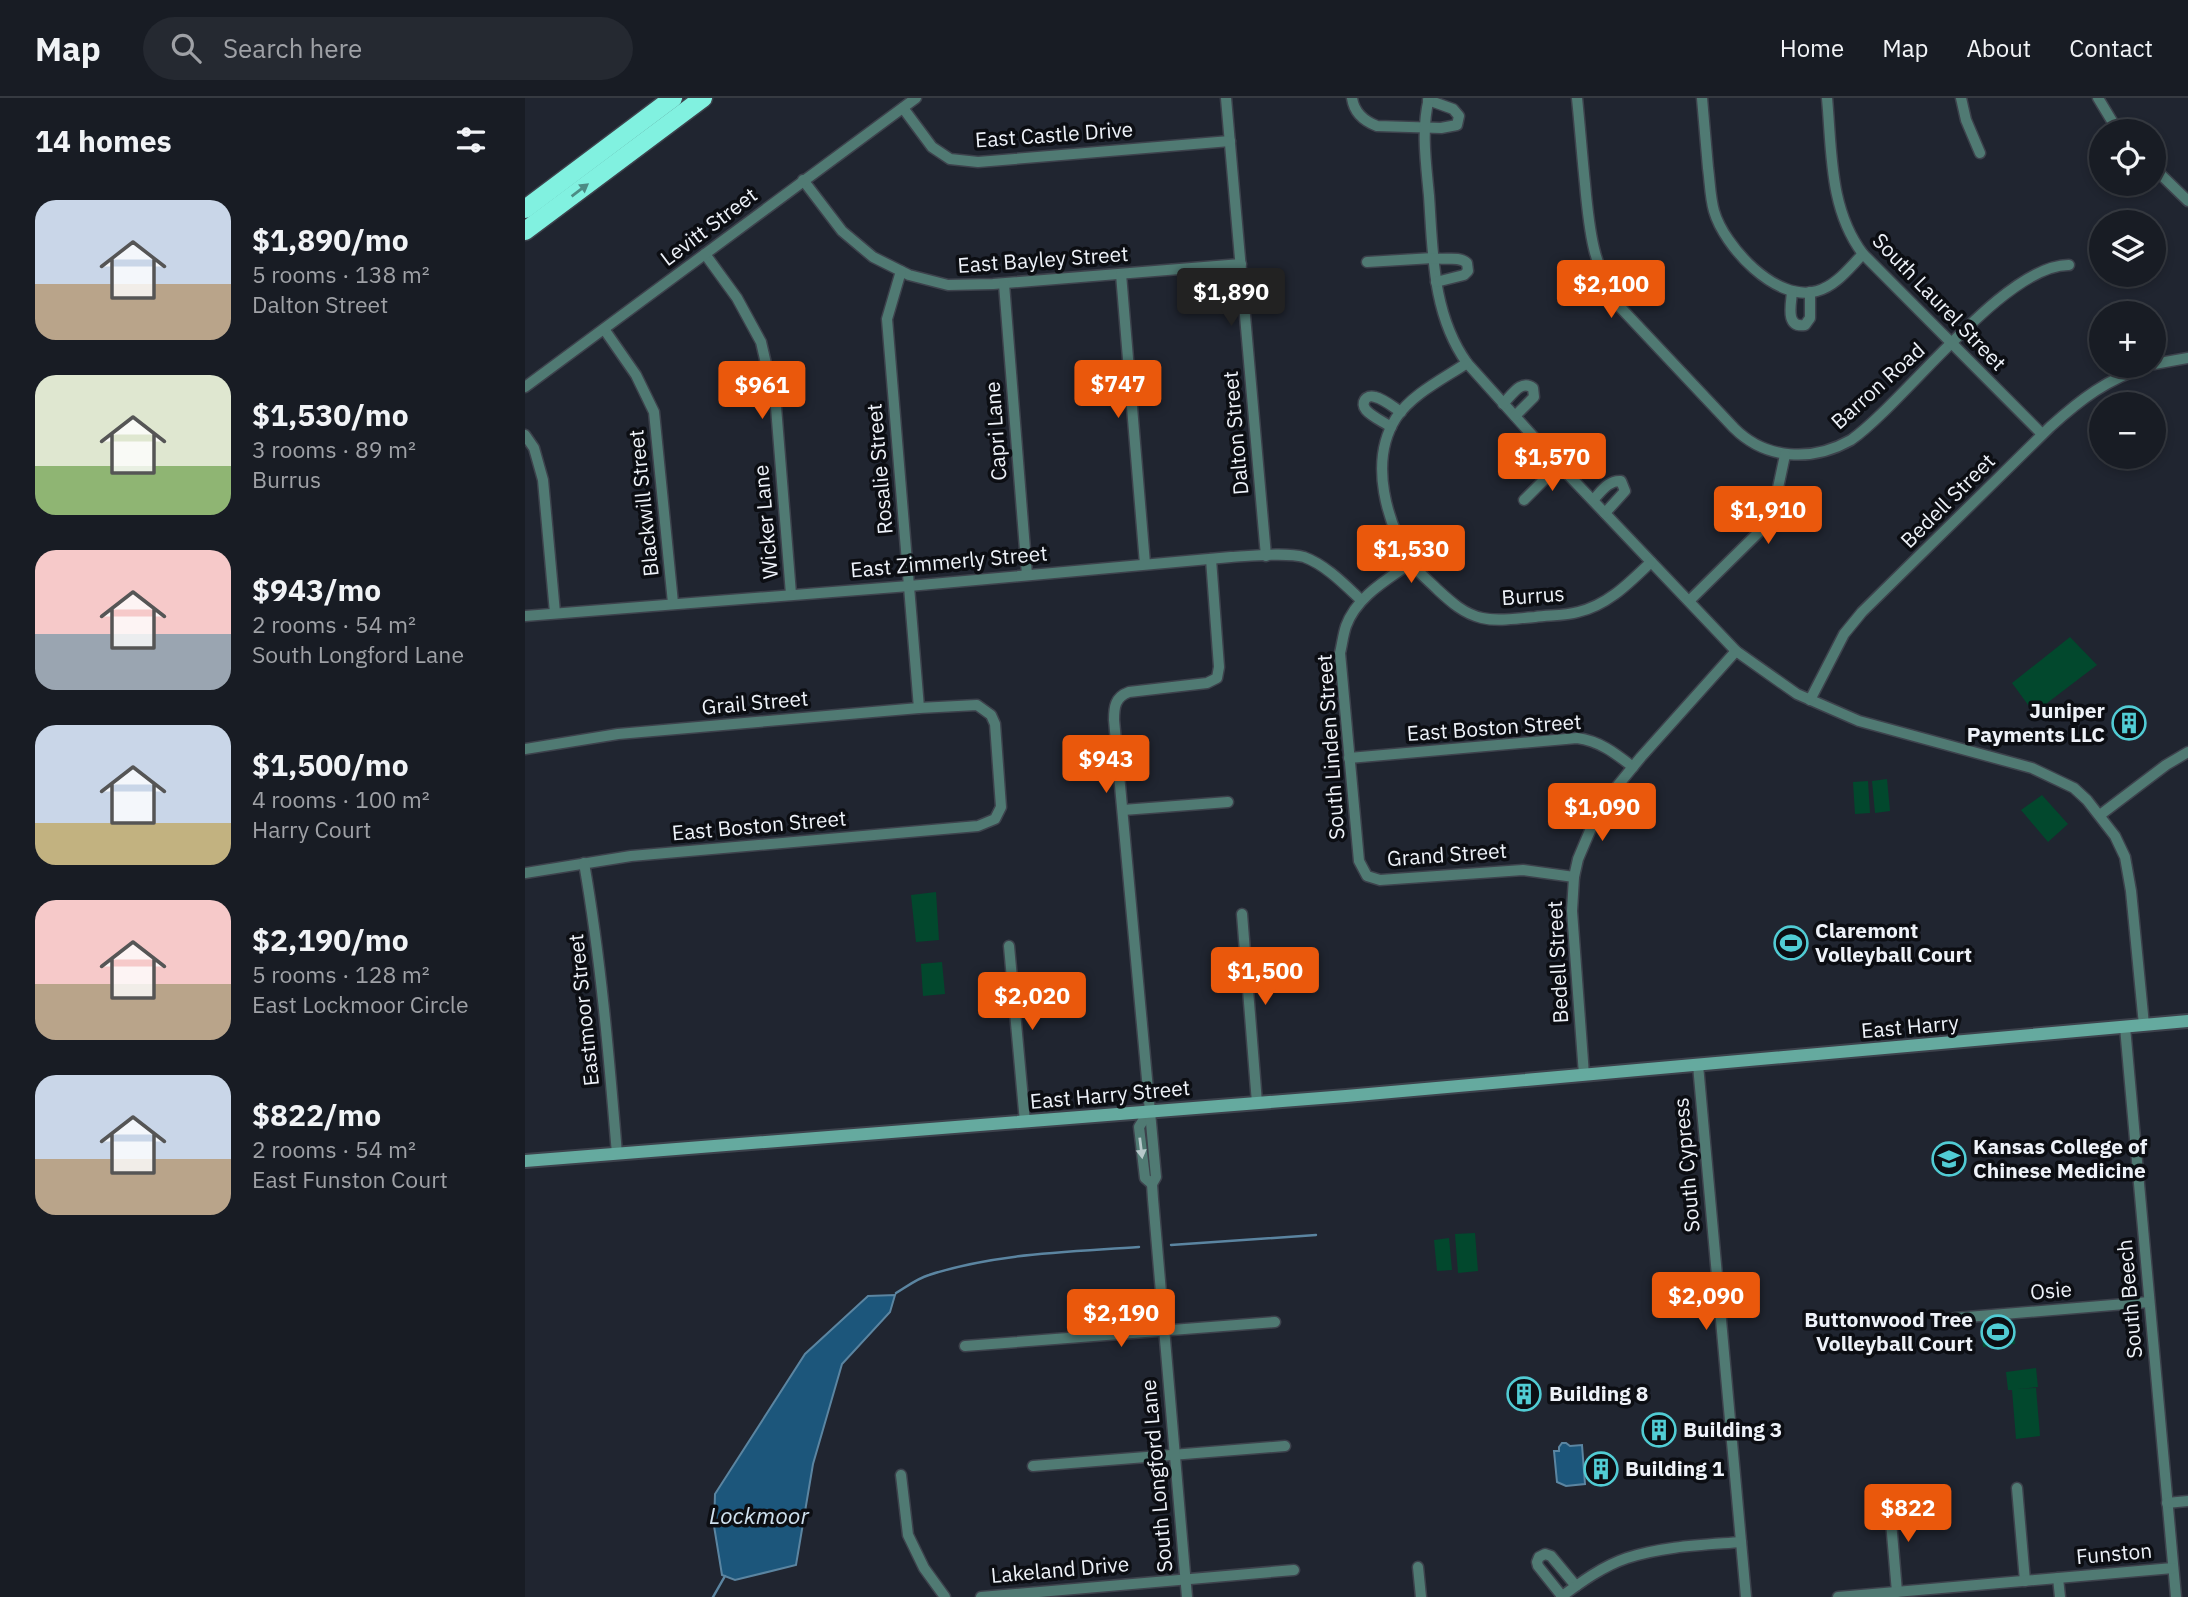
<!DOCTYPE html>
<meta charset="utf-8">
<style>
body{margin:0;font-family:"IBM Plex Sans",sans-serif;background:#252931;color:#f1f3f6;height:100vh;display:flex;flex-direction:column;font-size:26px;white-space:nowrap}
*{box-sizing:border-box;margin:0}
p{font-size:23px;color:#9fa1a6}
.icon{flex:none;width:38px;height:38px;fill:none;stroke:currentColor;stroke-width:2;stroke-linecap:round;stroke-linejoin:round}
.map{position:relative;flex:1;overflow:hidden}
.drawer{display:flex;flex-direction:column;background:#181c24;width:525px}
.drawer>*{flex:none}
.fabs{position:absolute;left:1564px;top:21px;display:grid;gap:14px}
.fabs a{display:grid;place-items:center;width:77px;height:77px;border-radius:50%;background:#181c24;box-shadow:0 4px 10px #0003,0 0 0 2px #363a41;font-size:35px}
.price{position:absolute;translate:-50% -60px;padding:0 16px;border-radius:7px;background:#ea580c;color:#fff;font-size:23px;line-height:46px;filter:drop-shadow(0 2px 4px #0008)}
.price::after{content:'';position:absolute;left:50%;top:42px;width:21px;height:16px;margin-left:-10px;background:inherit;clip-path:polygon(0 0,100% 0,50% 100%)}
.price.selected{background:#222;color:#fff}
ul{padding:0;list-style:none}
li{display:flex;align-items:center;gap:21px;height:175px;padding:0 35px}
li span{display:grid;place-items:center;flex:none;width:196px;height:140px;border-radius:21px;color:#555}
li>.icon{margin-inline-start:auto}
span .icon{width:84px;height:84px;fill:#fffc;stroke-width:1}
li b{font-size:30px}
h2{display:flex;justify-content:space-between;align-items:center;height:84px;padding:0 35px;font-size:30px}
header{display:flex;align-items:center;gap:42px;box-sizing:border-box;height:98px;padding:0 35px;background:#181c24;border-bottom:2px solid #363a41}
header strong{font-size:33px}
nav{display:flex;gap:38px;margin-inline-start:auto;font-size:24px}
.search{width:490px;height:63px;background:#252931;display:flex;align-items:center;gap:18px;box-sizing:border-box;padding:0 24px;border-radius:38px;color:#9fa1a6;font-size:26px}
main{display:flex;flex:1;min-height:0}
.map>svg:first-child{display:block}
.green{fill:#02482d}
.water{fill:#1c567b;stroke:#5b85a1;stroke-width:2}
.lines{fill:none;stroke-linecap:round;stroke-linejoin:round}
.stream{stroke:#5b85a1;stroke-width:2.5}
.street-casing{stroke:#3d424c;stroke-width:13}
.secondary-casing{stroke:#3d424c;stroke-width:16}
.highway-casing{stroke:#3d424c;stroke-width:21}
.street{stroke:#507a73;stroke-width:10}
.secondary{stroke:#65aa9f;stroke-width:12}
.highway{stroke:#81f1e0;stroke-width:18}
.oneway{fill:#4c8b84}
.oneway2{fill:#b7c8ca}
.labels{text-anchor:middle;stroke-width:7;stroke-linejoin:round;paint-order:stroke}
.street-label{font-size:21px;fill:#eef2f9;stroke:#0c0e13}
.poi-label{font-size:21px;font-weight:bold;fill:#eef2f9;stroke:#0c0e13;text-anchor:start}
.water-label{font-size:23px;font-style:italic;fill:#cfe1ef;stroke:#0c0e13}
</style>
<header>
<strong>Map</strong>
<div class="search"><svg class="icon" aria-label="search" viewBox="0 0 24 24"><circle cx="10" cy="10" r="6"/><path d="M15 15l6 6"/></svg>Search here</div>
<nav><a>Home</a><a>Map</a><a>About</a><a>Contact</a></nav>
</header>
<main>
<section class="drawer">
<h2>14 homes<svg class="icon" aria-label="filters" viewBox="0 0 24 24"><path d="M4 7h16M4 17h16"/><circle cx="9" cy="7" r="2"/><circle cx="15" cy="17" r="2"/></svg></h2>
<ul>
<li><span style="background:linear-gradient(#c9d6e8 60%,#b9a48a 0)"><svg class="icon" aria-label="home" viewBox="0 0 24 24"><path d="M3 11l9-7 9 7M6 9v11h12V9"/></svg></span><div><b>$1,890/mo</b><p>5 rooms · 138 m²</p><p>Dalton Street</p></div></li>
<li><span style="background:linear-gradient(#dfe7d0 65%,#8fb573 0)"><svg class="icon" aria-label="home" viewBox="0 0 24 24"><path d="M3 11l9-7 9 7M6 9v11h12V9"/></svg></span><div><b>$1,530/mo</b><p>3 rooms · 89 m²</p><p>Burrus</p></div></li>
<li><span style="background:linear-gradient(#f6c9c9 60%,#9aa5b1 0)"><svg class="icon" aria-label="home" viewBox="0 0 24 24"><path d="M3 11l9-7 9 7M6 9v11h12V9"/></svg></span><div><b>$943/mo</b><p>2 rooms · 54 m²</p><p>South Longford Lane</p></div></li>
<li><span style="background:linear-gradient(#c9d6e8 70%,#c2b280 0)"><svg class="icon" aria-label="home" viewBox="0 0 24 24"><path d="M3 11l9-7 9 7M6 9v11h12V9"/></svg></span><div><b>$1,500/mo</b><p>4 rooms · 100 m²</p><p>Harry Court</p></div></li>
<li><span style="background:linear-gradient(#f6c9c9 60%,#b9a48a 0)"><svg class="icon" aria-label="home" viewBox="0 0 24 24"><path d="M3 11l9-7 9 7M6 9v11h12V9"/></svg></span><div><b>$2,190/mo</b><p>5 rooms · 128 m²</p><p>East Lockmoor Circle</p></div></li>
<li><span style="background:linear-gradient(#c9d6e8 60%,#b9a48a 0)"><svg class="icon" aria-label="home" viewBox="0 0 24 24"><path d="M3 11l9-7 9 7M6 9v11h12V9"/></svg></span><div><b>$822/mo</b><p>2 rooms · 54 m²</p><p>East Funston Court</p></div></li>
</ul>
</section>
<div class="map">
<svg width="1663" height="1499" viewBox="0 0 1663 1499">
<rect width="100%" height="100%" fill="#202530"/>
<g class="green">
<path d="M1545,539l27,28 -63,48 -22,-30z"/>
<path d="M1362,681l3,32 -15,2 -3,-32z"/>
<path d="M1343,683l2,32 -15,1 -2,-32z"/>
<path d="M1517,697l26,29 -20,18 -27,-32z"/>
<path d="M411,794l3,48 -23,2 -5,-47z"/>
<path d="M1274,829l2,29 -19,2 -2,-29z"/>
<path d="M417,864l3,32 -22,2 -2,-32z"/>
<path d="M950,1135l3,38 -20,2 -3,-39z"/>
<path d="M924,1140l3,32 -15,1 -3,-31z"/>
<path d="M1488,1228l2,18 -32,3 -1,-18z"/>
<path d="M1511,1270l2,19 -21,2 19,-1 4,48 -24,3 -4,-49h-4l-2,-18z"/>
</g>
<g class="water">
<path d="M370,1197l-5,17 -48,52 -29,100 -17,101 -61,15 -13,-5 -8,-49 1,-32 90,-140 63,-58z"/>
<path d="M1037,1345h4l4,3 12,-1 3,39 -19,2 -9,-4 -3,-31h5v-4z"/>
</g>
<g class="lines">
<g class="stream">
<path d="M646,1147l145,-10"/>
<path d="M371,1195c10,-6 22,-15 33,-18 67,-22 141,-23 210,-28"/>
<path d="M188,1499l12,-21"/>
</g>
<defs>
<g id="street">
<path d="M701,0l40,458"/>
<path d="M827,0c2,14 12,23 25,28l64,2 16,-3 2,-9 -6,-7 -25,-9"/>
<path d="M904,0c-8,32 -3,65 0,98 4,57 3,118 38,167l92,102 177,186 61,43 62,27 173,47 42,20 13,12 28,36 10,21 6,34 13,134"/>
<path d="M1052,0c3,29 5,57 8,86 4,45 8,85 35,123l114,121c32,32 78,34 117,12 54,-38 154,-176 218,-175"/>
<path d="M1177,0c2,23 4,47 6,70 2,14 2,29 6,43 10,35 62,92 103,80 19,-5 32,-23 46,-37"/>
<path d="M1302,0c5,54 2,111 36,156l179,180"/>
<path d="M1436,0l5,22 14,33"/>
<path d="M1573,0l20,33"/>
<path d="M378,10l29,39 18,12 28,3 252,-21"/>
<path d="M1629,70l34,33"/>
<path d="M278,82l39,51 31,26 36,18 39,10 45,-1 248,-20"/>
<path d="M180,156l32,44 24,44 15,65 15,187"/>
<path d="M842,164l66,-4c11,3 25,-3 34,5l1,8 -4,4 -28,7"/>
<path d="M376,173l-14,48 32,389"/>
<path d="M596,176l24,290"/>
<path d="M479,186l23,291"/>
<path d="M1267,194c-1,13 -7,36 13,33l5,-7v-26"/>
<path d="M79,231l32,46 18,37 19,191"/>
<path d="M942,265c-24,16 -55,31 -71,55 -28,44 -9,105 16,146 7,9 18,18 26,26 13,12 26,24 44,28 17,4 37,0 53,-1 14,-2 29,-1 43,-5 30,-7 51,-29 73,-50"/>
<path d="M1629,266l34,-6"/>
<path d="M0,289l391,-289"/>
<path d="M978,306c9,-9 18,-25 30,-16l1,9 -19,19"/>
<path d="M866,329c-7,-5 -19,-10 -25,-17 -6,-7 0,-16 9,-13 9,2 18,10 26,15"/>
<path d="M0,337l9,13 9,32 12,133"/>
<path d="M999,402l35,-35"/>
<path d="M1068,402c8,-8 15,-20 28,-19l4,10 -20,22"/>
<path d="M887,464c-25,18 -55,34 -66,64 -3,9 -4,19 -6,27l19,208 8,15 13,4 143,-10 51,7"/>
<path d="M1164,503l70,-69 16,-30 10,-47"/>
<path d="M0,518l384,-30 322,-29c20,-1 55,-5 73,0 22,8 41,28 57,43"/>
<path d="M1285,602l34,-66 18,-22 188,-185c31,-28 57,-48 98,-61"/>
<path d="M0,651l93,-15 301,-26 58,-3 14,10 4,9 6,83 -6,12 -17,7 -347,30 -106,17"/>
<path d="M824,660l228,-20c23,3 38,15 56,29"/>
<path d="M598,712l105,-8"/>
<path d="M1575,717l66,-50 22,-13"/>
<path d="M59,765c17,97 25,194 33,291"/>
<path d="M717,816l15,189"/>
<path d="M484,848l16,176"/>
<path d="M1600,929l51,570"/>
<path d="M1173,967l48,532"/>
<path d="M1059,977l-12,-164 2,-34 4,-18 14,-33 18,-31 31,-38 95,-106"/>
<path d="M624,1013l-10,16 6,51 7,6"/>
<path d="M1430,1220l194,-16"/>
<path d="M440,1248l310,-24"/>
<path d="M508,1368l252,-20"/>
<path d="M376,1377l7,60 16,33 21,29"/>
<path d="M1492,1390l8,93"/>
<path d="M1364,1400l8,94"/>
<path d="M1642,1405l21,-2"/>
<path d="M893,1469l3,30"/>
<path d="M1533,1480l2,19"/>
<path d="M1037,1498l-24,-30 -1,-4 2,-5 6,-3 6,2 25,30"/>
<path d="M456,1499l313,-27"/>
<path d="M662,1499l-34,-398 -1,-15 4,-7 -42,-457c0,-13 1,-23 15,-28l78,-9 10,-5 2,-11 -8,-108"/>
<path d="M1036,1499c20,-15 42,-31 66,-39 37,-12 76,-13 114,-16"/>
<path d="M1313,1499l335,-29"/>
</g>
<path id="secondary" d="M0,1063l821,-65 842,-75"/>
<g id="highway">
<path d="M0,111l148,-111"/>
<path d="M0,133l178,-133"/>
</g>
</defs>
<use href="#street" class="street-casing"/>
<use href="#secondary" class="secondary-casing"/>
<use href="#highway" class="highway-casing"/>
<use href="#street" class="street"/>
<use href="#secondary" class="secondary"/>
<use href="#highway" class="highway"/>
</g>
<defs><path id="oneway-solid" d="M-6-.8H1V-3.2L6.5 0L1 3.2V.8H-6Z" transform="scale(1.75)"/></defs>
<use class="oneway" href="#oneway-solid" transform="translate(55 92) rotate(-37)"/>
<use class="oneway2" href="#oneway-solid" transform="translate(616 1050) rotate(83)"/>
<defs>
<symbol id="building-ring" viewBox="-11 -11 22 22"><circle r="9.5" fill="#0c0e13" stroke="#51ccd4" stroke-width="1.5"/><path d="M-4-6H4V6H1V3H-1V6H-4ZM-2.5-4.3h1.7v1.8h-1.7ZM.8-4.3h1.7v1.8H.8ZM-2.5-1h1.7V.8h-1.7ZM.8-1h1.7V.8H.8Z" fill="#51ccd4"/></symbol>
<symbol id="stadium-ring" viewBox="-11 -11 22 22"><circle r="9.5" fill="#0c0e13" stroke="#51ccd4" stroke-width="1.5"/><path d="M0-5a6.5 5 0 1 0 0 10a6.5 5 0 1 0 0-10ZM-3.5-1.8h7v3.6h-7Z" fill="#51ccd4"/></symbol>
<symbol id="school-ring" viewBox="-11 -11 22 22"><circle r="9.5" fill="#0c0e13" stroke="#51ccd4" stroke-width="1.5"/><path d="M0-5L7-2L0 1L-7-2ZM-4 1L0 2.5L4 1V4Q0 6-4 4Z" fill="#51ccd4"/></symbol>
</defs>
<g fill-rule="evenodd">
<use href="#building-ring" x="1585" y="606" width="38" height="38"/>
<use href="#stadium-ring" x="1247" y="826" width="38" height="38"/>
<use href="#school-ring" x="1405" y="1042" width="38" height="38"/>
<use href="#stadium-ring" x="1454" y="1215" width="38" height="38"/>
<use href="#building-ring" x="980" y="1277" width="38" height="38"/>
<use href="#building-ring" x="1115" y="1313" width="38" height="38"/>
<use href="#building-ring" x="1057" y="1352" width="38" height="38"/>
</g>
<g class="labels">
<g class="street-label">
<text transform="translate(529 37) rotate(-4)" y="7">East Castle Drive</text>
<text transform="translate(184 129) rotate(-37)" y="7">Levitt Street</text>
<text transform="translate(518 162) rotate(-4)" y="7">East Bayley Street</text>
<text transform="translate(1414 204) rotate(46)" y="7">South Laurel Street</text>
<text transform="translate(1353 288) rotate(-42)" y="7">Barron Road</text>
<text transform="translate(471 333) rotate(-94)" y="7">Capri Lane</text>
<text transform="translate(711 335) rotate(-95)" y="7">Dalton Street</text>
<text transform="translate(355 371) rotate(-95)" y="7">Rosalie Street</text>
<text transform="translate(1423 403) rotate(-45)" y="7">Bedell Street</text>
<text transform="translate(119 405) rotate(-96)" y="7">Blackwill Street</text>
<text transform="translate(241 424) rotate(-95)" y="7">Wicker Lane</text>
<text transform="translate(424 464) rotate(-5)" y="7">East Zimmerly Street</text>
<text transform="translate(1008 498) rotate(-4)" y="7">Burrus</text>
<text transform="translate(230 605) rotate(-5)" y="7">Grail Street</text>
<text transform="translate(969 630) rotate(-4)" y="7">East Boston Street</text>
<text transform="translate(806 649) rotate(-94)" y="7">South Linden Street</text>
<text transform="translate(234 728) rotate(-5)" y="7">East Boston Street</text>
<text transform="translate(922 757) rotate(-4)" y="7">Grand Street</text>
<text transform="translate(1033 864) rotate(-93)" y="7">Bedell Street</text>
<text transform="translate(59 912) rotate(-96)" y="7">Eastmoor Street</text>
<text transform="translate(1385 929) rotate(-5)" y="7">East Harry</text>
<text transform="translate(585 997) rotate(-5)" y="7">East Harry Street</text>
<text transform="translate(1162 1067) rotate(-95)" y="7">South Cypress</text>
<text transform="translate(1526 1193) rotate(-5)" y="7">Osie</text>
<text transform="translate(1605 1201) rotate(-95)" y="7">South Beech</text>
<text transform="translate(632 1378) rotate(-95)" y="7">South Longford Lane</text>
<text transform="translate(1589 1456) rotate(-5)" y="7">Funston</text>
<text transform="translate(535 1472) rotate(-5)" y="7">Lakeland Drive</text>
</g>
<g class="poi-label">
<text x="1580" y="620" text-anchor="end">Juniper<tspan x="1580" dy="24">Payments LLC</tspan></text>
<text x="1290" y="840">Claremont<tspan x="1290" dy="24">Volleyball Court</tspan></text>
<text x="1448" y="1056">Kansas College of<tspan x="1448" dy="24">Chinese Medicine</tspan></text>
<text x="1448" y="1229" text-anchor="end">Buttonwood Tree<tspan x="1448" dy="24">Volleyball Court</tspan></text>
<text x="1024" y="1303">Building 8</text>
<text x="1158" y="1339">Building 3</text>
<text x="1100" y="1378">Building 1</text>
</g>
<g class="water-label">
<text x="234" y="1426">Lockmoor</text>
</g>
</g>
</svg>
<div class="fabs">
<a><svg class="icon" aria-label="locate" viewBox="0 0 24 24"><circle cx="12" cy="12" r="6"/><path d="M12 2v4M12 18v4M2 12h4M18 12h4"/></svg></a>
<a><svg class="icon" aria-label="layers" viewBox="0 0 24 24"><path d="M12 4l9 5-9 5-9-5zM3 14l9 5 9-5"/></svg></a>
<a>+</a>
<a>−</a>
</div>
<b class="price" style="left:1086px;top:222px">$2,100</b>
<b class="price selected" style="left:706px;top:230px">$1,890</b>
<b class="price" style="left:593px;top:322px">$747</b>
<b class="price" style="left:237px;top:323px">$961</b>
<b class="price" style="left:1027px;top:395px">$1,570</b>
<b class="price" style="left:1243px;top:448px">$1,910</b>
<b class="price" style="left:886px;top:487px">$1,530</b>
<b class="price" style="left:581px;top:697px">$943</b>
<b class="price" style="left:1077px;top:745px">$1,090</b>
<b class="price" style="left:740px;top:909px">$1,500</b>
<b class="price" style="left:507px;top:934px">$2,020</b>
<b class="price" style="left:1181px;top:1234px">$2,090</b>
<b class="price" style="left:596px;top:1251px">$2,190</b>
<b class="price" style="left:1383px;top:1446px">$822</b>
</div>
</main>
